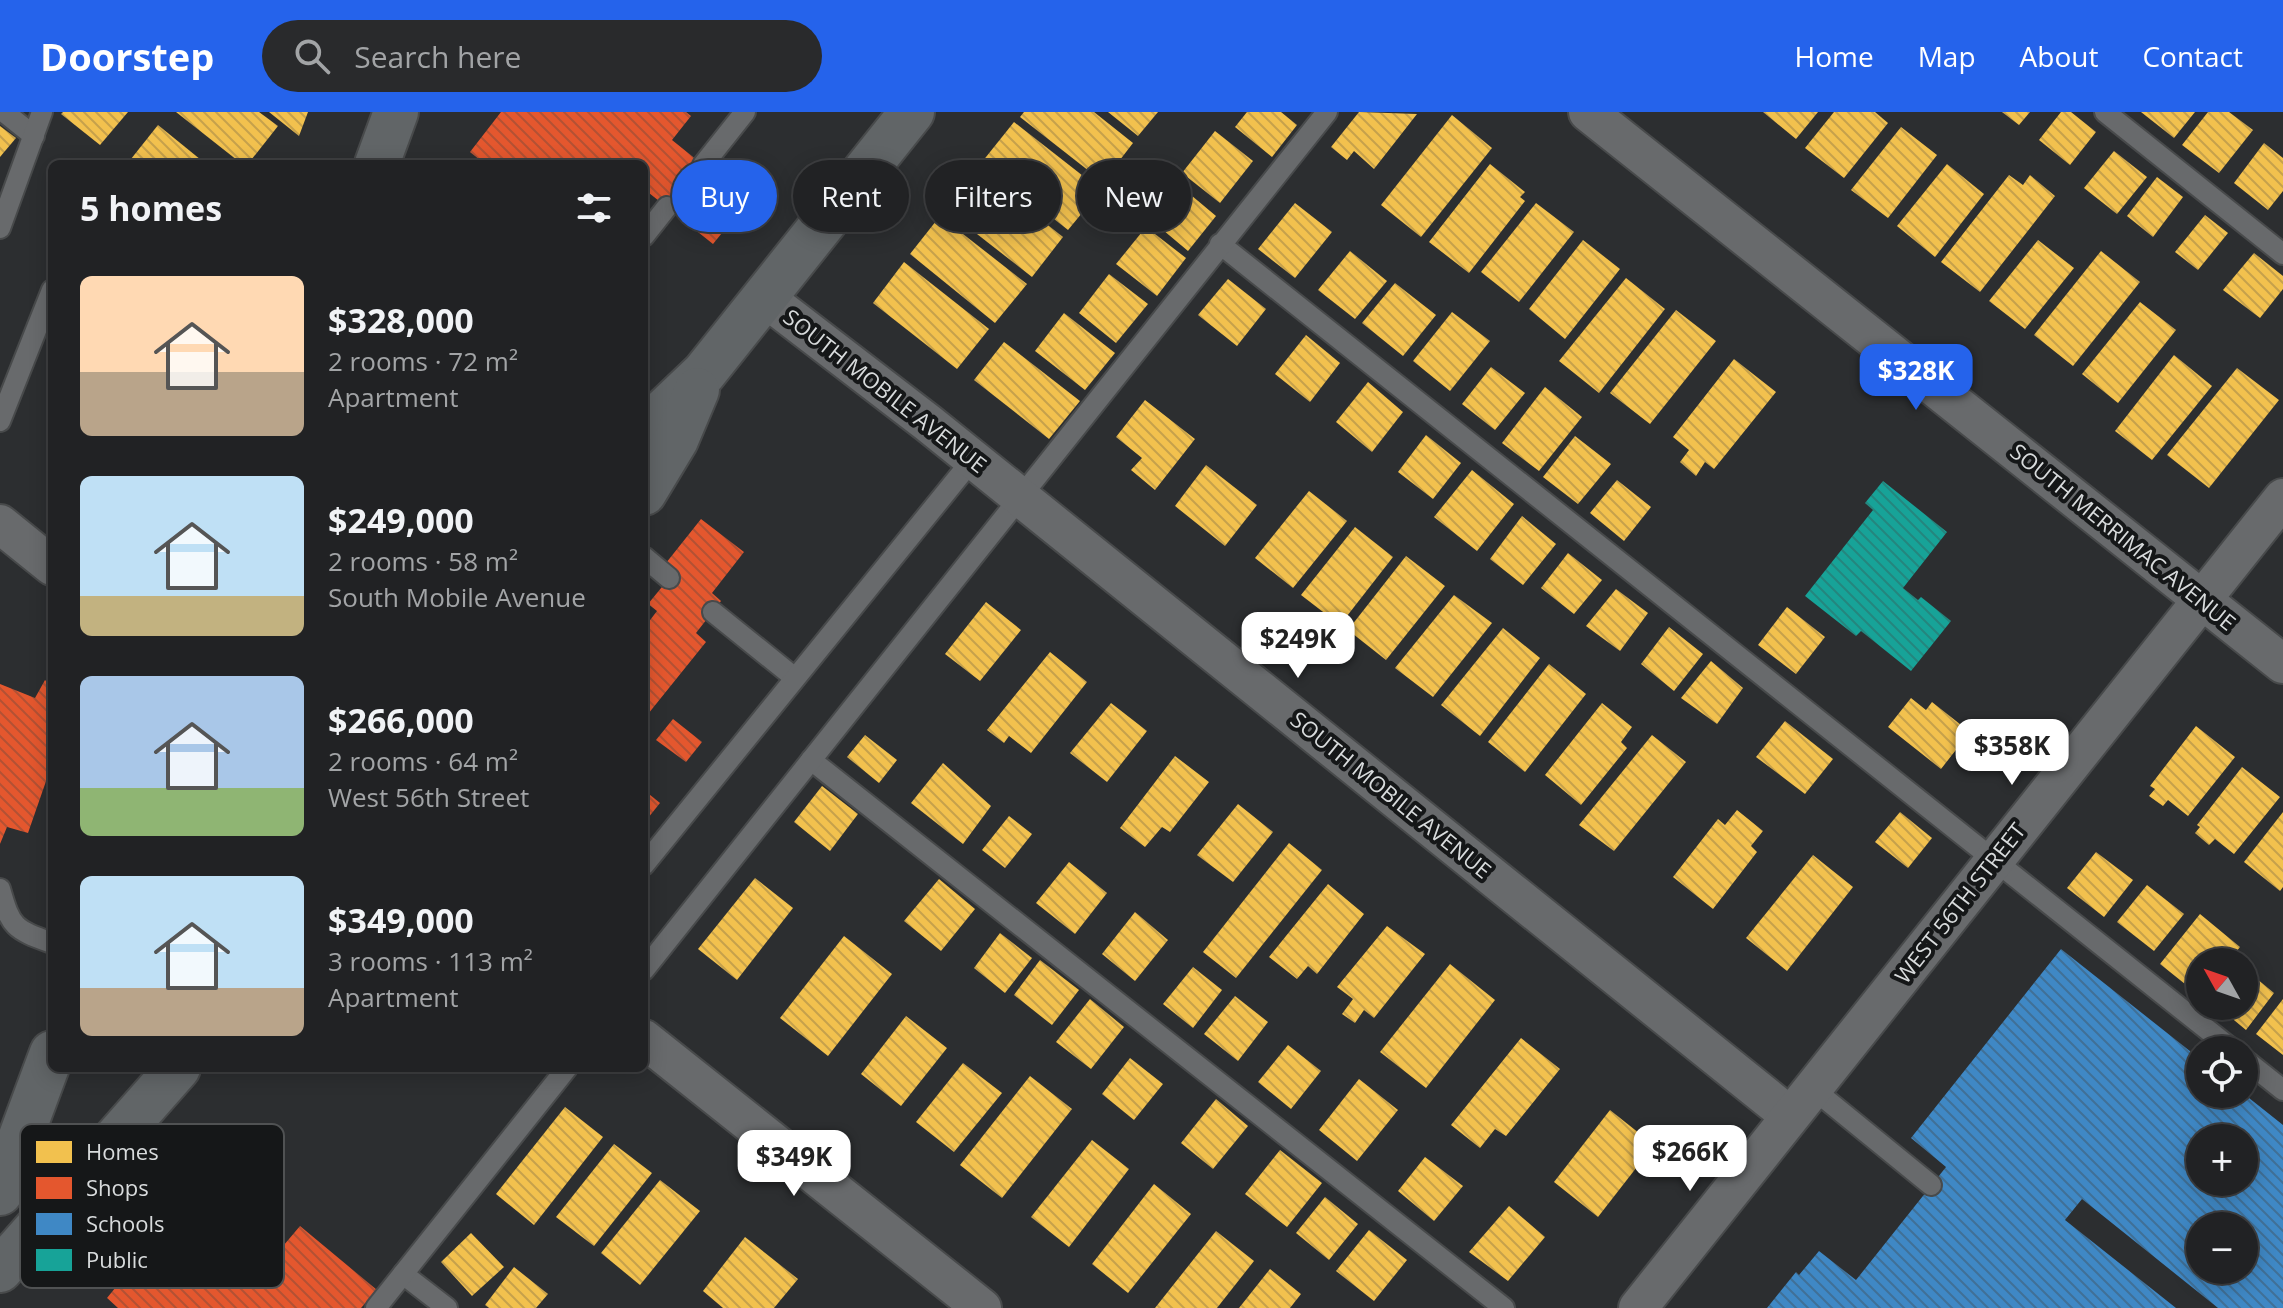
<!DOCTYPE html>
<meta charset="utf-8">
<style>
body{margin:0;font-family:"Open Sans",sans-serif;background:#292a2c;color:#f1f3f6;height:100vh;display:flex;flex-direction:column;font-size:30px;white-space:nowrap}
*{box-sizing:border-box;margin:0}
p{font-size:26px;color:#a2a4a6}
.icon{flex:none;width:44px;height:44px;fill:none;stroke:currentColor;stroke-width:2;stroke-linecap:round;stroke-linejoin:round}
.map{position:relative;flex:1;overflow:hidden}
.side{position:absolute;left:48px;top:48px;width:600px;height:912px;display:flex;flex-direction:column;background:#212224;border-radius:12px;box-shadow:0 4px 20px #0003,0 0 0 2px #3e3f41}
.side>*{flex:none}
.hud{position:absolute;left:672px;top:48px;width:760px;height:72px;display:flex;gap:16px}
.needle{width:52px;rotate:310deg}
.tools{position:absolute;left:2186px;top:836px;display:grid;gap:16px}
.tools a{display:grid;place-items:center;width:72px;height:72px;border-radius:50%;background:#212224;box-shadow:0 4px 20px #0003,0 0 0 2px #3e3f41;font-size:40px}
.price{position:absolute;translate:-50% -68px;padding:0 18px;border-radius:16px;background:#fff;color:#222;font-size:26px;line-height:52px;filter:drop-shadow(0 2px 4px #0008)}
.price::after{content:'';position:absolute;left:50%;top:48px;width:24px;height:18px;margin-left:-12px;background:inherit;clip-path:polygon(0 0,100% 0,50% 100%)}
.price.current{background:#2563eb;color:#fff}
ul{padding:0;list-style:none}
li{display:flex;align-items:center;gap:24px;height:200px;padding:0 32px}
li span{display:grid;place-items:center;flex:none;width:224px;height:160px;border-radius:12px;color:#555}
li>.icon{margin-inline-start:auto}
span .icon{width:96px;height:96px;fill:#fffc;stroke-width:1}
li b{font-size:34px}
h2{display:flex;justify-content:space-between;align-items:center;height:96px;padding:0 32px;font-size:34px}
.tag{padding:0 28px;border-radius:36px;background:#212224;box-shadow:0 4px 20px #0003,0 0 0 2px #3e3f41;font-size:28px;line-height:72px}
.tag.current{background:#2563eb;color:#fff}
header{display:flex;align-items:center;gap:48px;box-sizing:border-box;height:112px;padding:0 40px;background:#2563eb;color:#fff}
header strong{font-size:38px}
nav{display:flex;gap:44px;margin-inline-start:auto;font-size:28px}
.search{width:560px;height:72px;background:#292a2c;display:flex;align-items:center;gap:20px;box-sizing:border-box;padding:0 28px;border-radius:44px;color:#a2a4a6;font-size:30px}
.map>svg:first-child{display:block}
.homes{fill:url(#homes-back-hatch)}
.shops{fill:url(#shops-back-hatch)}
.schools{fill:url(#schools-back-hatch);fill-rule:evenodd}
.public{fill:url(#public-back-hatch)}
.lines{fill:none;stroke-linecap:round;stroke-linejoin:round}
.lane-casing{stroke:#484a4b;stroke-width:24}
.street-casing{stroke:#484a4b;stroke-width:42}
.secondary-casing{stroke:#484a4b;stroke-width:48}
.lane{stroke:#686a6c;stroke-width:20}
.street{stroke:#686a6c;stroke-width:38}
.secondary{stroke:#616567;stroke-width:44}
.labels{text-anchor:middle;stroke-width:8;stroke-linejoin:round;paint-order:stroke}
.street-label{font-size:22px;fill:#d8dbdc;stroke:#151718}
.key{fill:#151718;stroke:#505253;stroke-width:2}
.key-label{font-size:22px;fill:#d8dbdc}
</style>
<header>
<strong>Doorstep</strong>
<div class="search"><svg class="icon" aria-label="search" viewBox="0 0 24 24"><circle cx="10" cy="10" r="6"/><path d="M15 15l6 6"/></svg>Search here</div>
<nav><a>Home</a><a>Map</a><a>About</a><a>Contact</a></nav>
</header>
<div class="map">
<svg width="2283" height="1196" viewBox="0 0 2283 1196">
<defs>
<pattern id="homes-back-hatch" width="6" height="6" patternUnits="userSpaceOnUse" patternTransform="scale(2)"><rect width="6" height="6" fill="#f2c14e"/><path d="M-1 5l2 2M0 0l6 6M5-1l2 2" fill="none" stroke="#c6a14b"/></pattern>
<pattern id="shops-back-hatch" width="6" height="6" patternUnits="userSpaceOnUse" patternTransform="scale(2)"><rect width="6" height="6" fill="#e4572e"/><path d="M-1 5l2 2M0 0l6 6M5-1l2 2" fill="none" stroke="#b35134"/></pattern>
<pattern id="schools-back-hatch" width="6" height="6" patternUnits="userSpaceOnUse" patternTransform="scale(2)"><rect width="6" height="6" fill="#3f88c5"/><path d="M-1 5l2 2M0 0l6 6M5-1l2 2" fill="none" stroke="#407097"/></pattern>
<pattern id="public-back-hatch" width="6" height="6" patternUnits="userSpaceOnUse" patternTransform="scale(2)"><rect width="6" height="6" fill="#17a398"/><path d="M-1 5l2 2M0 0l6 6M5-1l2 2" fill="none" stroke="#24867e"/></pattern>
</defs>
<rect width="100%" height="100%" fill="#2c2e30"/>
<g class="homes">
<path d="M63,0h65l-28,33 -39,-31z"/>
<path d="M176,0h83l19,14 -30,38h-6z"/>
<path d="M269,0h39l-9,24z"/>
<path d="M1024,0h70l39,31 -30,39 -83,-65z"/>
<path d="M1108,0h50l-20,24z"/>
<path d="M1247,0h34l16,13 -25,32 -37,-30z"/>
<path d="M1359,0l58,2 -43,55 -20,-18 -7,9 -16,-13z"/>
<path d="M1763,0h55l-22,27z"/>
<path d="M1834,0h41l13,11 -44,55 -39,-30z"/>
<path d="M2002,0h28l-11,13z"/>
<path d="M2061,0h10l25,20 -26,33 -31,-25z"/>
<path d="M2141,0h54l-21,26z"/>
<path d="M2208,0h21l24,18 -34,43 -37,-28z"/>
<path d="M1452,3l40,33 -71,89 -40,-32z"/>
<path d="M1014,10l87,68 -33,40 -86,-68z"/>
<path d="M158,13l48,39h-79z"/>
<path d="M0,14l16,12 -16,19z"/>
<path d="M1901,15l36,28 -49,63 -37,-28z"/>
<path d="M1215,19l38,30 -33,42 -38,-30z"/>
<path d="M2264,31l19,15v33l-15,19 -34,-27z"/>
<path d="M2114,39l33,26 -30,37 -33,-26z"/>
<path d="M1490,52l35,28 -5,5 5,4 -56,72 -40,-31z"/>
<path d="M1947,52l37,30 -49,63 -38,-31z"/>
<path d="M977,57l86,68 -31,40 -87,-68z"/>
<path d="M2009,63l14,10 7,-10 25,21 -75,96 -39,-30z"/>
<path d="M2157,65l26,20 -30,40 -26,-21z"/>
<path d="M1179,73l37,31 -28,35 -37,-31z"/>
<path d="M1295,91l37,29 -37,46 -37,-29z"/>
<path d="M1536,91l38,29 -55,70 -38,-30z"/>
<path d="M2205,103l23,18 -30,37 -23,-18z"/>
<path d="M940,104l87,68 -32,39 -85,-69z"/>
<path d="M1146,115l40,31 -29,38 -41,-32z"/>
<path d="M1583,128l37,29 -55,70 -36,-30z"/>
<path d="M2038,128l36,28 -49,61 -36,-28z"/>
<path d="M1350,139l37,30 -32,38 -37,-29z"/>
<path d="M2101,139l39,31 -67,84 -39,-31z"/>
<path d="M2254,141l29,23v13l-23,29 -37,-28z"/>
<path d="M904,150l85,67 -32,40 -84,-66z"/>
<path d="M1109,162l39,30 -32,39 -37,-30z"/>
<path d="M1626,166l39,31 -66,84 -40,-32z"/>
<path d="M1228,167l38,30 -29,37 -39,-31z"/>
<path d="M1395,171l41,32 -33,41 -41,-33z"/>
<path d="M2140,190l36,28 -58,73 -36,-29z"/>
<path d="M1676,198l40,31 -66,83 -40,-31z"/>
<path d="M1452,200l38,29 -40,50 -37,-30z"/>
<path d="M1064,201l51,40 -30,37 -50,-39z"/>
<path d="M1306,223l34,28 -30,39 -35,-28z"/>
<path d="M1004,230l76,59 -31,38 -75,-59z"/>
<path d="M2174,243l38,31 -60,74 -37,-29z"/>
<path d="M1734,247l42,33 -62,77 -9,-7 -9,14 -16,-14 9,-12 -16,-13z"/>
<path d="M1491,255l34,26 -30,37 -33,-26z"/>
<path d="M2237,256l42,32 -70,88 -42,-33z"/>
<path d="M1368,270l35,30 -31,40 -36,-30z"/>
<path d="M1545,275l37,30 -43,54 -37,-28z"/>
<path d="M1145,288l50,39 -40,51 -24,-20 11,-12 -26,-21z"/>
<path d="M1426,323l35,28 -28,36 -35,-27z"/>
<path d="M1575,324l36,28 -33,40 -35,-27z"/>
<path d="M1206,353l51,40 -32,41 -50,-40z"/>
<path d="M1472,358l42,34 -37,47 -43,-34z"/>
<path d="M1617,368l34,27 -27,34 -34,-28z"/>
<path d="M1309,379l38,30 -54,67 -38,-30z"/>
<path d="M1522,404l34,28 -33,41 -33,-26z"/>
<path d="M1355,415l38,30 -53,68 -39,-30z"/>
<path d="M1568,441l34,27 -28,34 -33,-26z"/>
<path d="M1406,444l39,30 -59,74 -38,-30z"/>
<path d="M1616,477l32,24 -28,38 -34,-25z"/>
<path d="M1454,483l38,28 -59,74 -38,-29z"/>
<path d="M986,490l35,28 -41,51 -35,-27z"/>
<path d="M1787,495l38,30 -29,37 -38,-29z"/>
<path d="M1669,515l34,27 -29,37 -33,-27z"/>
<path d="M1503,516l37,30 -60,78 -39,-31z"/>
<path d="M1050,540l37,30 -56,71 -22,-17 -5,7 -17,-13z"/>
<path d="M1711,549l32,27 -26,36 -36,-26z"/>
<path d="M1549,552l37,30 -61,78 -37,-30z"/>
<path d="M1911,586l15,12 6,-8 38,30 -29,37 -53,-42z"/>
<path d="M1111,591l36,28 -40,51 -37,-29z"/>
<path d="M1602,591l30,24 -11,15 6,6 -46,57 -36,-30z"/>
<path d="M1785,609l48,38 -28,35 -49,-37z"/>
<path d="M2196,614l39,31 -47,59 -20,-16 -5,6 -14,-10 6,-7 -5,-3z"/>
<path d="M865,623l32,25 -18,23 -32,-26z"/>
<path d="M1652,623l34,27 -72,89 -35,-26z"/>
<path d="M1175,644l34,26 -39,50 -8,-5 -17,20 -25,-19z"/>
<path d="M943,651l48,43 -28,38 -52,-41z"/>
<path d="M2242,655l38,30 -46,57 -19,-15 -6,6 -14,-12 5,-6 -3,-2z"/>
<path d="M822,674l36,28 -28,37 -36,-29z"/>
<path d="M1238,692l35,28 -40,50 -36,-27z"/>
<path d="M1737,698l26,21 -12,15 6,6 -44,57 -40,-32 45,-58 7,6z"/>
<path d="M1900,700l32,26 -24,30 -33,-26z"/>
<path d="M2283,700v75l-3,4 -36,-29z"/>
<path d="M1009,704l23,18 -27,34 -23,-18z"/>
<path d="M1289,731l33,27 -86,108 -33,-26z"/>
<path d="M2096,740l37,28 -29,37 -37,-29z"/>
<path d="M1813,743l40,32 -66,84 -41,-33z"/>
<path d="M1069,750l38,31 -32,41 -39,-31z"/>
<path d="M755,766l38,30 -56,72 -39,-31z"/>
<path d="M939,767l36,30 -34,42 -37,-30z"/>
<path d="M1328,772l36,30 -47,60 -9,-8 -11,13 -28,-22z"/>
<path d="M2147,773l37,29 -30,37 -37,-29z"/>
<path d="M1135,800l33,28 -33,41 -33,-27z"/>
<path d="M2200,802l40,33 -12,15h-28v34l-40,-32z"/>
<path d="M1387,814l38,28 -51,64 -10,-8 -9,13 -13,-9 11,-15 -16,-12z"/>
<path d="M1000,821l32,25 -27,35 -31,-25z"/>
<path d="M844,824l48,38 -64,82 -48,-38z"/>
<path d="M1040,848l39,30 -27,35 -38,-30z"/>
<path d="M1450,852l45,36 -69,88 -46,-36z"/>
<path d="M1193,855l29,23 -29,38 -30,-24z"/>
<path d="M2244,856l30,25 -28,37 -29,-24h27z"/>
<path d="M1235,884l33,26 -30,39 -34,-27z"/>
<path d="M1090,887l34,28 -33,42 -35,-27z"/>
<path d="M2283,887v56l-27,-21z"/>
<path d="M906,904l41,32 -46,58 -40,-32z"/>
<path d="M1521,926l39,31 -54,67 -11,-7 -15,19 -29,-23z"/>
<path d="M1288,933l33,26 -30,38 -33,-27z"/>
<path d="M1130,946l33,26 -29,36 -32,-26z"/>
<path d="M963,951l39,30 -48,59 -38,-30z"/>
<path d="M1030,964l42,33 -70,89 -42,-33z"/>
<path d="M1359,967l39,31 -41,51 -38,-31z"/>
<path d="M1216,987l32,27 -35,43 -32,-26z"/>
<path d="M565,995l38,30 -69,88 -38,-31z"/>
<path d="M1610,998l44,35 -56,72 -44,-35z"/>
<path d="M1092,1028l37,29 -60,78 -38,-30z"/>
<path d="M614,1032l38,29 -58,73 -38,-29z"/>
<path d="M1280,1038l42,33 -35,44 -42,-33z"/>
<path d="M1425,1045l38,29 -29,35 -36,-30z"/>
<path d="M660,1068l40,31 -60,74 -39,-32z"/>
<path d="M1154,1072l37,30 -63,79 -36,-29z"/>
<path d="M1325,1085l33,27 -29,36 -33,-27z"/>
<path d="M1509,1094l36,31 -37,44 -39,-29z"/>
<path d="M1369,1118l38,30 -33,41 -38,-30z"/>
<path d="M1216,1119l38,30 -37,47h-62z"/>
<path d="M471,1121l33,34 -32,29 -31,-34z"/>
<path d="M745,1125l53,42 -24,29h-51l-20,-17z"/>
<path d="M514,1155l34,27 -12,14h-47l-4,-3z"/>
<path d="M1270,1157l31,25 -11,14h-51z"/>
</g>
<g class="shops">
<path d="M501,0h185l5,4 -19,24 76,61 -35,43 -69,-55v-25h-159l-15,-12z"/>
<path d="M701,407l43,33 -32,41 9,8 -25,32 10,9 -62,77v-91l13,-17 -9,-7 27,-33 -9,-8z"/>
<path d="M45,568l7,7v77l-24,69 -21,-6 -7,17v-160l35,14z"/>
<path d="M673,607l29,23 -16,20 -30,-22z"/>
<path d="M644,678l16,13 -16,20z"/>
<path d="M195,1071l83,69 22,-26 77,64 -16,18h-243l-11,-10 17,-21 -16,-13 49,-60 13,11z"/>
</g>
<path class="schools" d="M2061,837l139,110v35h44l39,31v183h-65l-136,-109 -17,21 111,88h-409l29,-36 3,3 20,-24 37,29 90,-113 -35,-29zM2200,1026h44v44h-44zM2200,1114h44v44h-44z"/>
<path class="public" d="M1883,369l64,51 -44,56 15,12 3,-3 30,24 -40,50 -50,-40 -5,5 -51,-40 68,-86 -8,-7z"/>
<g class="lines">
<defs>
<g id="lane">
<path d="M4,0l30,24"/>
<path d="M2105,0l178,142"/>
<path d="M703,53l42,-53"/>
<path d="M0,116l42,-116"/>
<path d="M644,124l23,-29"/>
<path d="M1220,132l1013,806"/>
<path d="M0,309l52,-131"/>
<path d="M644,445l25,21"/>
<path d="M713,500l82,66"/>
<path d="M811,648l693,548"/>
<path d="M644,753l329,-406"/>
<path d="M0,777c11,39 14,40 52,54"/>
<path d="M644,858l683,-858"/>
<path d="M2244,947l39,31"/>
<path d="M1812,976l119,97"/>
<path d="M403,1162l44,34"/>
<path d="M376,1196l191,-240"/>
</g>
<g id="street">
<path d="M1588,0l695,552"/>
<path d="M764,185l164,126 862,693"/>
<path d="M0,412l52,42"/>
<path d="M644,927l338,269"/>
<path d="M1638,1196l645,-810"/>
</g>
<g id="secondary">
<path d="M377,52l19,-52"/>
<path d="M644,318l60,-57 208,-261"/>
<path d="M644,381l32,-53 21,-50"/>
<path d="M0,1081l52,-140"/>
<path d="M0,1158l178,-202"/>
</g>
</defs>
<use href="#lane" class="lane-casing"/>
<use href="#street" class="street-casing"/>
<use href="#secondary" class="secondary-casing"/>
<use href="#lane" class="lane"/>
<use href="#street" class="street"/>
<use href="#secondary" class="secondary"/>
</g>
<g class="labels">
<g class="street-label">
<text transform="translate(885 279) rotate(38)" y="8">SOUTH MOBILE AVENUE</text>
<text transform="translate(2123 425) rotate(39)" y="8">SOUTH MERRIMAC AVENUE</text>
<text transform="translate(1391 683) rotate(39)" y="8">SOUTH MOBILE AVENUE</text>
<text transform="translate(1960 791) rotate(-52)" y="8">WEST 56TH STREET</text>
</g>
</g>
<rect x="20" y="1012" width="264" height="164" rx="12" class="key"/>
<rect x="36" y="1029" width="36" height="22" fill="#f2c14e"/>
<rect x="36" y="1065" width="36" height="22" fill="#e4572e"/>
<rect x="36" y="1101" width="36" height="22" fill="#3f88c5"/>
<rect x="36" y="1137" width="36" height="22" fill="#17a398"/>
<g class="key-label">
<text x="86" y="1048">Homes</text>
<text x="86" y="1084">Shops</text>
<text x="86" y="1120">Schools</text>
<text x="86" y="1156">Public</text>
</g>
</svg>
<div class="tools">
<a><svg class="needle" viewBox="-14 -14 28 28"><path d="M0-13l5 13h-10z" fill="#e53935"/><path d="M0 13l5-13h-10z" fill="#a2a4a6"/></svg></a>
<a><svg class="icon" aria-label="locate" viewBox="0 0 24 24"><circle cx="12" cy="12" r="6"/><path d="M12 2v4M12 18v4M2 12h4M18 12h4"/></svg></a>
<a>+</a>
<a>−</a>
</div>
<b class="price current" style="left:1916px;top:300px">$328K</b>
<b class="price" style="left:1298px;top:568px">$249K</b>
<b class="price" style="left:2012px;top:675px">$358K</b>
<b class="price" style="left:1690px;top:1081px">$266K</b>
<b class="price" style="left:794px;top:1086px">$349K</b>
<div class="hud">
<a class="tag current">Buy</a>
<a class="tag">Rent</a>
<a class="tag">Filters</a>
<a class="tag">New</a>
</div>
<section class="side">
<h2>5 homes<svg class="icon" aria-label="filters" viewBox="0 0 24 24"><path d="M4 7h16M4 17h16"/><circle cx="9" cy="7" r="2"/><circle cx="15" cy="17" r="2"/></svg></h2>
<ul>
<li><span style="background:linear-gradient(#ffd9b3 60%,#b9a48a 0)"><svg class="icon" aria-label="home" viewBox="0 0 24 24"><path d="M3 11l9-7 9 7M6 9v11h12V9"/></svg></span><div><b>$328,000</b><p>2 rooms · 72 m²</p><p>Apartment</p></div></li>
<li><span style="background:linear-gradient(#bfe0f5 75%,#c2b280 0)"><svg class="icon" aria-label="home" viewBox="0 0 24 24"><path d="M3 11l9-7 9 7M6 9v11h12V9"/></svg></span><div><b>$249,000</b><p>2 rooms · 58 m²</p><p>South Mobile Avenue</p></div></li>
<li><span style="background:linear-gradient(#a9c7e8 70%,#8fb573 0)"><svg class="icon" aria-label="home" viewBox="0 0 24 24"><path d="M3 11l9-7 9 7M6 9v11h12V9"/></svg></span><div><b>$266,000</b><p>2 rooms · 64 m²</p><p>West 56th Street</p></div></li>
<li><span style="background:linear-gradient(#bfe0f5 70%,#b9a48a 0)"><svg class="icon" aria-label="home" viewBox="0 0 24 24"><path d="M3 11l9-7 9 7M6 9v11h12V9"/></svg></span><div><b>$349,000</b><p>3 rooms · 113 m²</p><p>Apartment</p></div></li>
</ul>
</section>
</div>
